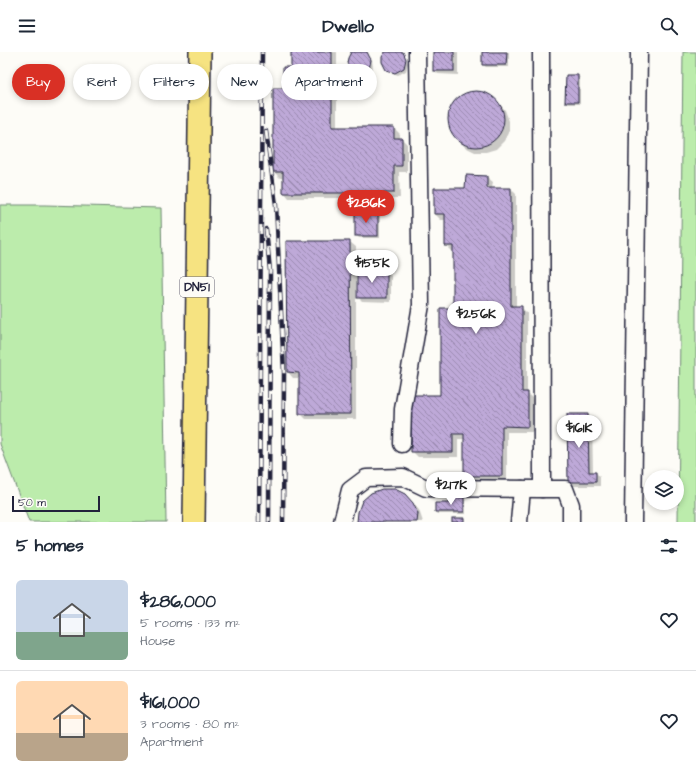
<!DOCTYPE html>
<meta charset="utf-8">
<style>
body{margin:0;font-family:"Architects Daughter",sans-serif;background:#f2f2f3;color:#1f2937;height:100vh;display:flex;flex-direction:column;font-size:15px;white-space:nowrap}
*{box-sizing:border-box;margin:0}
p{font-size:13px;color:#747a83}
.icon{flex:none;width:22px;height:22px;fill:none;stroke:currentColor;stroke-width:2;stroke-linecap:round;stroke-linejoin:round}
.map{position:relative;height:470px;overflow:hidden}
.side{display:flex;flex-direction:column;background:#fff;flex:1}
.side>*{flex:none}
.guide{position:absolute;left:12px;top:12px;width:400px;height:36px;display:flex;gap:8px}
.controls{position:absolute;left:644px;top:418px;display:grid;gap:8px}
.controls a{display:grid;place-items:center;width:40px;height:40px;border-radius:50%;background:#fff;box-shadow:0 2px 6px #0003;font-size:20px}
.scale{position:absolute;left:12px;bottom:10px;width:88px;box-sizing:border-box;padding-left:4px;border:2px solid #22223b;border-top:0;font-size:11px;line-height:14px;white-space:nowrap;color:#22223b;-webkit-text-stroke:3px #fdfcf7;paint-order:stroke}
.price{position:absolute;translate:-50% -34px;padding:0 9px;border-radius:14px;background:#fff;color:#222;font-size:13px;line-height:26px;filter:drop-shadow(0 1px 2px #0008)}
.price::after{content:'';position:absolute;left:50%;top:24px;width:12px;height:9px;margin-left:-6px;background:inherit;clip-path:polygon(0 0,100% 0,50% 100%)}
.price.current{background:#d93025;color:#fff}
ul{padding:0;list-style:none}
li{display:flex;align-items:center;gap:12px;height:100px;padding:0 16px}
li+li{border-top:1px solid #e0e1e3}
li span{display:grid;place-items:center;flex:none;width:112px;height:80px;border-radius:6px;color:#555}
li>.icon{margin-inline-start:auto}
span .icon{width:48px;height:48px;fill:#fffc;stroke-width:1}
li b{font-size:17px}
h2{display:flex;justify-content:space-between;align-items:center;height:48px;padding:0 16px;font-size:17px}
.chip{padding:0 14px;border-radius:18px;background:#fff;box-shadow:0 2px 6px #0003;font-size:14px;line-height:36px}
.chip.current{background:#d93025;color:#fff}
header{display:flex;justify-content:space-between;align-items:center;height:52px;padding:0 16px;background:#fff;font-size:18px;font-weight:800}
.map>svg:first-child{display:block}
.grass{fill:#bcecac;stroke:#6f8774}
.shadow{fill:#0003}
.building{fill:url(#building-back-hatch);stroke:#22223b}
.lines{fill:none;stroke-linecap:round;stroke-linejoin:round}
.minor-casing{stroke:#22223b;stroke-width:19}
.major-casing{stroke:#22223b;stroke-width:24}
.minor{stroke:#fdfcf7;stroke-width:16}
.major{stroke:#f6e381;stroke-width:21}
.rail-casing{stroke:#22223b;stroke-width:4.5}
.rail{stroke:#fdfcf7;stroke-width:3;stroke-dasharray:9;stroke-linecap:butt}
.labels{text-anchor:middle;stroke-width:4;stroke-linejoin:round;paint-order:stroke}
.shield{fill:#fdfcf7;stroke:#646373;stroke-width:1}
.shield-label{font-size:12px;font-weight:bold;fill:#22223b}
</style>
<header><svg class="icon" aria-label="menu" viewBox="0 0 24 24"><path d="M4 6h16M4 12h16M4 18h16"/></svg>Dwello<svg class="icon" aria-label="search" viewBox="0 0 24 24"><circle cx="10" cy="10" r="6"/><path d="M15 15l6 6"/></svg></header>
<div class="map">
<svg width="696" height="470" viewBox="0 0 696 470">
<defs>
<pattern id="building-back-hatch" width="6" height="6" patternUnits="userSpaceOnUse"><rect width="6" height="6" fill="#bea9d8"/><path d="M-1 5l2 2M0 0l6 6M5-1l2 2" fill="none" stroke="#9a89b0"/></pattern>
</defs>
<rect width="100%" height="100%" fill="#fdfcf7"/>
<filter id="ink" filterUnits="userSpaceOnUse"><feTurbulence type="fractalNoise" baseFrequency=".025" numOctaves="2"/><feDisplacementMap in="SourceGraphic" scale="8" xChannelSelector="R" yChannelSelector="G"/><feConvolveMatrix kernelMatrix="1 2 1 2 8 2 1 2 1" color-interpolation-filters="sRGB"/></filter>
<g filter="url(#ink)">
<g class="grass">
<path d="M683,0h13v470h-18z"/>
<path d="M0,153h45l116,3 5,314h-137l-29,-78z"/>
</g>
<g class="shadow">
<path d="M292,0h45v76h57l6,6v5h2l5,5v28h-8l1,26h-111l-5,-6v-14h-4l-6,-6 10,-83 8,-21z"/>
<path d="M353,0h11l8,7 1,9 -5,6 -9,1 -7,-5z"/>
<path d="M388,0h13l3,3 4,8 -2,8 -8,4 -8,-3 -3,-3z"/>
<path d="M434,0h24v23l-20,-1 -4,-4z"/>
<path d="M483,0h26v15h-23l-3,-2z"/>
<path d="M578,24l2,2v26h-11l-3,-2z"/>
<path d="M471,39l11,1 10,4 13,14 4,11v10l-5,10 -8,8 -10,3h-11l-10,-5 -13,-14 -4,-10 1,-11 4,-10 8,-7z"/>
<path d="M487,125l6,5 -1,7h19l5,5v113h5l6,6v80l6,6v33h-26v49h-37l-5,-5v-37h-7v18h-40l-6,-6 29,-55 13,-87v-58h-2l-6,-6v-25h-5l-6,-6v-25h31z"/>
<path d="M377,160l3,3v23h-21l-3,-3z"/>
<path d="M287,190h63l6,5v172h-50l-6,-6v-35h-7l-5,-6z"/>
<path d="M387,220l4,4v26l-29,-1 -4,-4z"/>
<path d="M588,363l4,4 1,54h3l4,4v9h-27l-4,-4z"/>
<path d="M405,443l14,15 4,12h-65z"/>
<path d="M463,446l3,3v13h-28l-2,-3z"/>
</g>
<g class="building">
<path d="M291,0h41v75h62v11h8v28h-8v27h-111v-21h-10v-84h10v-21h8z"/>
<path d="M351,0h16l4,8 -2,9 -8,4h-5l-4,-2 -5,-8 1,-5z"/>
<path d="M385,0h18l3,7 -2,9 -9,5 -9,-3 -4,-8v-5z"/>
<rect x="433" y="0" width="21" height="19"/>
<path d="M482,0h25l-1,13h-24z"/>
<path d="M566,23h12v27h-13z"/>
<circle cx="476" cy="67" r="28"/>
<path d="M466,123l21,1v12h24v118h11v86h6v35l-26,-1v50h-38v-42h-11v18h-42v-57h29v-87h13v-62h-8v-32h-11v-26h31z"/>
<rect x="355" y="159" width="23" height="25"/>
<path d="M286,189h64l1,173h-52v-41l-12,-1z"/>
<rect x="357" y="219" width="30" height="27"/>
<path d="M567,362h21l1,58h7v10h-28z"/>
<path d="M382,437h13l10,5 8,9 5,11 -1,8h-60l1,-10 4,-11 9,-8z"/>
<path d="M450,445h14v15h-29v-9h15z"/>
<rect x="452" y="466" width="12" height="4"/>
</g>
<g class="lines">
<defs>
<g id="minor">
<path d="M402,392l1,-35 18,-104 -4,-253"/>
<path d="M542,437h23l6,16v17"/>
<path d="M342,470l8,-32 16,-12 37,-1 23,11 116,1 -1,-437"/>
<path d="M519,470l3,-33"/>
<path d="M633,470l6,-470"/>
</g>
<path id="major" d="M194,470l6,-470"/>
</defs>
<use href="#minor" class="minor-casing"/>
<use href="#major" class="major-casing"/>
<use href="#minor" class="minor"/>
<use href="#major" class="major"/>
<defs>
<g id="rail">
<path d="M266,79l10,74 8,168 -1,149"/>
<path d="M266,177l4,42 -1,251"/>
<path d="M259,470l3,-470"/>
</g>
</defs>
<use href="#rail" class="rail-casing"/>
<use href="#rail" class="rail"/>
</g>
</g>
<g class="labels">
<rect class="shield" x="180" y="225" width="34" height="20" rx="3"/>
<g class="shield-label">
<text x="197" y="239">DN51</text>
</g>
</g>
</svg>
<div class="controls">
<a><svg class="icon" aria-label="layers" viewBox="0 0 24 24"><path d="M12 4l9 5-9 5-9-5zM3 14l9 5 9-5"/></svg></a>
</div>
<div class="scale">50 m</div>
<b class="price current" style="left:366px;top:172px">$286K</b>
<b class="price" style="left:372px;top:232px">$155K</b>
<b class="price" style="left:476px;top:283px">$256K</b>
<b class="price" style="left:579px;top:397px">$161K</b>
<b class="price" style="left:451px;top:454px">$217K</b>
<div class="guide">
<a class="chip current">Buy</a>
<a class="chip">Rent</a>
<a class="chip">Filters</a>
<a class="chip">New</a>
<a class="chip">Apartment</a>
</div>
</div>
<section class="side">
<h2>5 homes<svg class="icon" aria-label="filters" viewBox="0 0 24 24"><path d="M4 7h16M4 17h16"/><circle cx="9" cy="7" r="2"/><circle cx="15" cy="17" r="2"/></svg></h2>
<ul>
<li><span style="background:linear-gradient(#c9d6e8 65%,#7fa58c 0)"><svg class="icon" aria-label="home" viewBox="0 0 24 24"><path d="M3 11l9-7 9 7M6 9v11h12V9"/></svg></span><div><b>$286,000</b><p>5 rooms · 133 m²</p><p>House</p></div><svg class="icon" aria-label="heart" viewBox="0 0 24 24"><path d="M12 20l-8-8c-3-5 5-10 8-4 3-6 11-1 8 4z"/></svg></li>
<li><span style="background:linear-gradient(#ffd9b3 65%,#b9a48a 0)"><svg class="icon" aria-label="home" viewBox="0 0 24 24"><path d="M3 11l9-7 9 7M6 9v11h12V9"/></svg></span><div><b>$161,000</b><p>3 rooms · 80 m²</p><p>Apartment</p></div><svg class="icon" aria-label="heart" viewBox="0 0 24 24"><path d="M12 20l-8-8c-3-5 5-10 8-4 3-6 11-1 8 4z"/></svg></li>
</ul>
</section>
